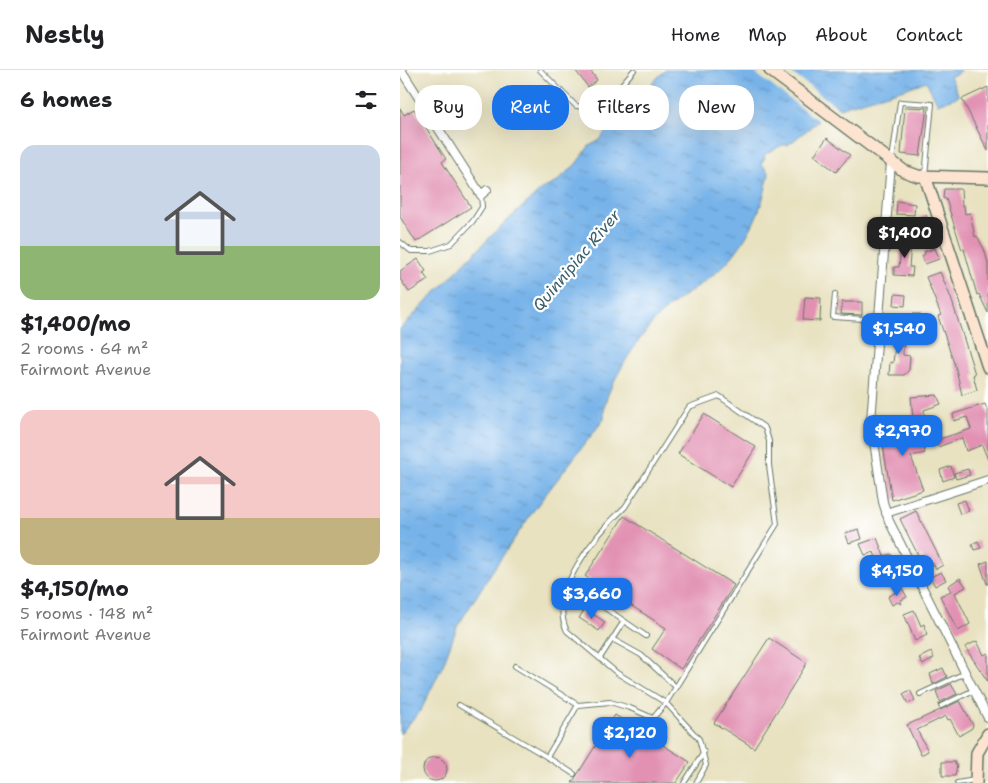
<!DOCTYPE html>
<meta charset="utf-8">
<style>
body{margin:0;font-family:"Shantell Sans",sans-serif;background:#f6f6f6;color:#202124;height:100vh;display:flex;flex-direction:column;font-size:19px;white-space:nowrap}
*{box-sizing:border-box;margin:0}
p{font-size:16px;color:#757577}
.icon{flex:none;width:28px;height:28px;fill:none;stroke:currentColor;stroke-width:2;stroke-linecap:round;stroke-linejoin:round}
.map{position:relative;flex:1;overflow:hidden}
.sheet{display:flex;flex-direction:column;background:#fff;width:400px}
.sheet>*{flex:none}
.top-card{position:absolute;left:15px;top:15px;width:475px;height:45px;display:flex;gap:10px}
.price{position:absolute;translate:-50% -42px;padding:0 11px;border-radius:10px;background:#1a73e8;color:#fff;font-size:16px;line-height:32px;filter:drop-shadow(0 1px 2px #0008)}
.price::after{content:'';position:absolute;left:50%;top:30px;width:15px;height:11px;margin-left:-8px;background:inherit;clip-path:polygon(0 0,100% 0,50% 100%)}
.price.active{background:#222;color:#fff}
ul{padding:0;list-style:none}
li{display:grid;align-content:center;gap:10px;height:265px;padding:0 20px}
li span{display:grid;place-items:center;height:155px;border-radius:15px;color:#555}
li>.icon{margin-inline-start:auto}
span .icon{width:90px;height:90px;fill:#fffc;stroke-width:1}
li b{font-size:21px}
h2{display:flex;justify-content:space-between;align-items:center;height:60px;padding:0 20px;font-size:21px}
.tag{padding:0 18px;border-radius:20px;background:#fff;box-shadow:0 5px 20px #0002;font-size:18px;line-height:45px}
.tag.active{background:#1a73e8;color:#fff}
header{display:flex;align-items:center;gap:30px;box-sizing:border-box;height:70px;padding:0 25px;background:#fff;border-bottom:1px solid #e0e0e0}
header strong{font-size:24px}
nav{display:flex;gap:28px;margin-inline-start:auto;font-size:18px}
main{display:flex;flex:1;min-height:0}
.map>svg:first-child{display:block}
.water{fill:url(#water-ripples);stroke:#4b788e}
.pier{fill:#e8e2c1}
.building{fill:#e291b3}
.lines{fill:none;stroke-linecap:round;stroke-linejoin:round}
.lane-casing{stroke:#657765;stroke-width:6}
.street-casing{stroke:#657765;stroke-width:10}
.secondary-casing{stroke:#657765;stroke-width:14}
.lane{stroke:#fff;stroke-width:4}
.street{stroke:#fff;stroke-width:8}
.secondary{stroke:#fde4d1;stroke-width:11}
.labels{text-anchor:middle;stroke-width:4.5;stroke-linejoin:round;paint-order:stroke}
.water-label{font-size:16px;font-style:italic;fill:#39606a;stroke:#fff}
</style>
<header>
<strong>Nestly</strong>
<nav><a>Home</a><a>Map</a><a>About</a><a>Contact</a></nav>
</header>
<main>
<section class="sheet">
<h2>6 homes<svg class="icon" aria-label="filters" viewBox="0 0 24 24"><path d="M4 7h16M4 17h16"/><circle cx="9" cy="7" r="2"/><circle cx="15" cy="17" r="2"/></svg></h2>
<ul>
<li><span style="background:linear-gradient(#c9d6e8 65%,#8fb573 0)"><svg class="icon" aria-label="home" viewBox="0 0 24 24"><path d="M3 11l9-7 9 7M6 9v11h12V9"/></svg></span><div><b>$1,400/mo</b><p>2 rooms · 64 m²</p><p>Fairmont Avenue</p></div></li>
<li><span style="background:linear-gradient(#f6c9c9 70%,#c2b280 0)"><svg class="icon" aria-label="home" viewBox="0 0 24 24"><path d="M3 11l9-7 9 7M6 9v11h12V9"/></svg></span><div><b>$4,150/mo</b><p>5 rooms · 148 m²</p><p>Fairmont Avenue</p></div></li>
</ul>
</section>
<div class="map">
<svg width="588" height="713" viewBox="0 0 588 713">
<defs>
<pattern id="water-ripples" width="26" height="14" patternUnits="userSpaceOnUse" patternTransform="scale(1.25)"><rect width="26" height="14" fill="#77b3e9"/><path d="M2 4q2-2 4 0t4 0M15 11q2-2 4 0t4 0" fill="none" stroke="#6193be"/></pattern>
</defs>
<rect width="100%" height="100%" fill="#fff"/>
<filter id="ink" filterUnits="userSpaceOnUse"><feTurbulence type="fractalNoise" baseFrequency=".02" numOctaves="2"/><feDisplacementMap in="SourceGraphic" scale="10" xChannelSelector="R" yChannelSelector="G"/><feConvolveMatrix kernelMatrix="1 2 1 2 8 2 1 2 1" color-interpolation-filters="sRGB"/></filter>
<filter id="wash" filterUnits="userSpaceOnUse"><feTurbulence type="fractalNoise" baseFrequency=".0096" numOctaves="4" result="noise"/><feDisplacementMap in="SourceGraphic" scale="20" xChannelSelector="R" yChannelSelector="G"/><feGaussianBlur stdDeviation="1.12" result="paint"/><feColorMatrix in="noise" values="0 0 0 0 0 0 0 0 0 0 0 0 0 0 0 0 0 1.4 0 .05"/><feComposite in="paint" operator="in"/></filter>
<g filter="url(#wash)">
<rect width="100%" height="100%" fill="#e8e2c1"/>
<path class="water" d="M265,0h295l-2,4 -8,2 9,20 -21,8 -12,-23c-28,12 -58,17 -86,27l-6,-4 -4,1 -13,17 -29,23h-6l-18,10 1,3 -4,5 8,10c-6,33 -17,60 -39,86 -19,22 -47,35 -68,54 -19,17 -48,63 -56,87 -2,5 -2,13 -2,19l-68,88 -45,66 -34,54 -14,38 -22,45 -21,24v-405l95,-97 47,-43 13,-6 21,-19 13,-18 11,-6 7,-11z"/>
<path class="pier" d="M351,0h36l48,35 -15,17z"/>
<g id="blocks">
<g class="building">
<path d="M175,0h15l7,10 -9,7z"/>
<path d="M588,17v64l-26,-52z"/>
<path d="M505,37l22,1 -7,48 -19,-2z"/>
<path d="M0,38l4,7 10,-6 32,50 -4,3 29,45 -55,35 -16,-25z"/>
<path d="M427,68l23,17 -14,17 -22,-17z"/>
<path d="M544,119h17l1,17h2l1,8 5,-1 5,24 2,-1 7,13 4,14v50l-9,-19 -2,1 -13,-46 -2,1 -16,-51 -3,-1z"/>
<path d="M497,131l18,3 -1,11 -18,-1z"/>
<path d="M526,145l5,12 -7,3 -4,-12z"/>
<path d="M506,164h6l-3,33h4l-1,9 -18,-1v-8h5l2,-20v-3l4,1z"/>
<path d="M535,178l4,11 -14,5 -3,-8 3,-2 -1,-2z"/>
<path d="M18,189l8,12 -3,2 5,7 -19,12 -9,-13v-8z"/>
<path d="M540,202l11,26 24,76 -2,1 4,15 -15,5 -6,-26 -18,-53 3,-1 -15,-38z"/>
<path d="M495,224l11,1 -1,11 -11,-1z"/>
<path d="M405,227l16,1 -1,23 -17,-1z"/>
<path d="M442,232h20v13l-21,-1z"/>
<rect x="513" y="244" width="7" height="7"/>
<path d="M495,257h9l-1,28 7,1 -1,14 -5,5h-15l1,-13 3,1 1,-9 2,-12h-4z"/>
<path d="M537,325l4,9 -17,6 1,8 -12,1 -2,-22z"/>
<path d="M585,334l3,8v48l-6,-15 -16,6 -4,-13 -24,9 -2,-7 35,-11 -4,-12 -13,4 -1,-7z"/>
<path d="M304,344l52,33 -25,40 -53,-33z"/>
<path d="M519,349l6,34 -14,3 12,34 -31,10 -12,-73z"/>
<path d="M551,396l3,11 -11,4 -3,-11z"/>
<path d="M568,399l2,6 -14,4 -2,-6z"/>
<path d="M565,430l4,11 -9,3 -4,-11z"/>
<path d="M516,441l27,54 -7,4 -4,-7 -6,3 -4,-9 -3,1 -19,-38z"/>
<path d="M224,446l110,69 -53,84 -29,-20 14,-21 -81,-52z"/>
<path d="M459,459l3,10 -13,4 -4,-10z"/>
<path d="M477,468l7,18 7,-2 3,9 -14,6 -6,-17 -9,3 -5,-11z"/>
<path d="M578,471l3,7 -7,2 -2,-6z"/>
<path d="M588,491v23h-1l-7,-20z"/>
<path d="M541,502l5,8 -11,6 -5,-9z"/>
<path d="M560,508l6,9 -11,6 15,31 -12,7 -18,-35 11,-5 -3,-5z"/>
<path d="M502,518l5,9 -6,3v4l-3,-2 -6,3 -4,-8z"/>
<path d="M185,539l20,13 -6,9 -20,-13z"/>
<path d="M514,540l7,16 3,-2 3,11 -12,6 -11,-27z"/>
<path d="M369,568l38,25 -53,85 -40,-25z"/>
<path d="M577,571l7,14 4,-2v29l-23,-35z"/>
<path d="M531,582l3,6 -11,7 -4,-7z"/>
<path d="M543,598l4,9 -14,7 -3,-10z"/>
<path d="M551,614l6,10 -17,8 -4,-11z"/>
<path d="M510,620l5,10 -7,4 -5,-10z"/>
<path d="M560,631l13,24 -1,3 -13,8 -9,-17 -2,1 -2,-4 -29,14 11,21 -7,4 -14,-30z"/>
<path d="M215,645l75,47 -14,21h-104z"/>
<circle cx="35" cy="699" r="12"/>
<path d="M542,692h13v3h2l-2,11h-13z"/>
</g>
</g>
</g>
<g filter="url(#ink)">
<use href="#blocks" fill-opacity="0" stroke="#657765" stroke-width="1"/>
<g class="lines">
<defs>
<g id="lane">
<path d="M140,0l36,36 19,2 16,-11 23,-27"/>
<path d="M492,90l8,-58 32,2 -7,72"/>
<path d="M0,172l11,9h19l21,-7 22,-23 9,-14 -1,-12"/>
<path d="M435,224l-2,23 46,3"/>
<path d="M169,513l55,38 -24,37"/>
<path d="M224,551l22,15"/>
<path d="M214,570l27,15 35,32"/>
<path d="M115,596l63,39 32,-3 20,6 23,10 13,-15 111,-179 -8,-59v-24l-4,-13 -46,-32 -30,11 -64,100c-28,26 -78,85 -58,124l50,42 49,30 33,36 7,26 -10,18"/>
<path d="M520,624l45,-21"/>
<path d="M59,635l88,52 31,-52"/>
<path d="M541,636l33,-16"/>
<path d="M147,687l27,17"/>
<path d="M284,713l20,-31"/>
<path d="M557,713l18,-3"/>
</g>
<g id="street">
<path d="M1,0l80,125 6,-5"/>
<path d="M491,92l-20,259 12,81 6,19 99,197"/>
<path d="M486,443l102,-33"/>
</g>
<g id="secondary">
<path d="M370,0l134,101 14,5 70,2"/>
<path d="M525,106l63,191"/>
<path d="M576,713l1,-30 11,-19"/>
</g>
</defs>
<use href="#lane" class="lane-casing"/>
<use href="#street" class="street-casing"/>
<use href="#secondary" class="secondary-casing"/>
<use href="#lane" class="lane"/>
<use href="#street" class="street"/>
<use href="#secondary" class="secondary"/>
</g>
</g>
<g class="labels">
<g class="water-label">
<text transform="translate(176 190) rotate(-50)" y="6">Quinnipiac River</text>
</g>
</g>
</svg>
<b class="price active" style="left:505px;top:189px">$1,400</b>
<b class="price" style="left:499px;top:285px">$1,540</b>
<b class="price" style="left:503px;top:387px">$2,970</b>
<b class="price" style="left:497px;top:527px">$4,150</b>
<b class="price" style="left:192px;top:550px">$3,660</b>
<b class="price" style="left:230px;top:689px">$2,120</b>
<div class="top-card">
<a class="tag">Buy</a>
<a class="tag active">Rent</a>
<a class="tag">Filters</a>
<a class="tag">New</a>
</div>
</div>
</main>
